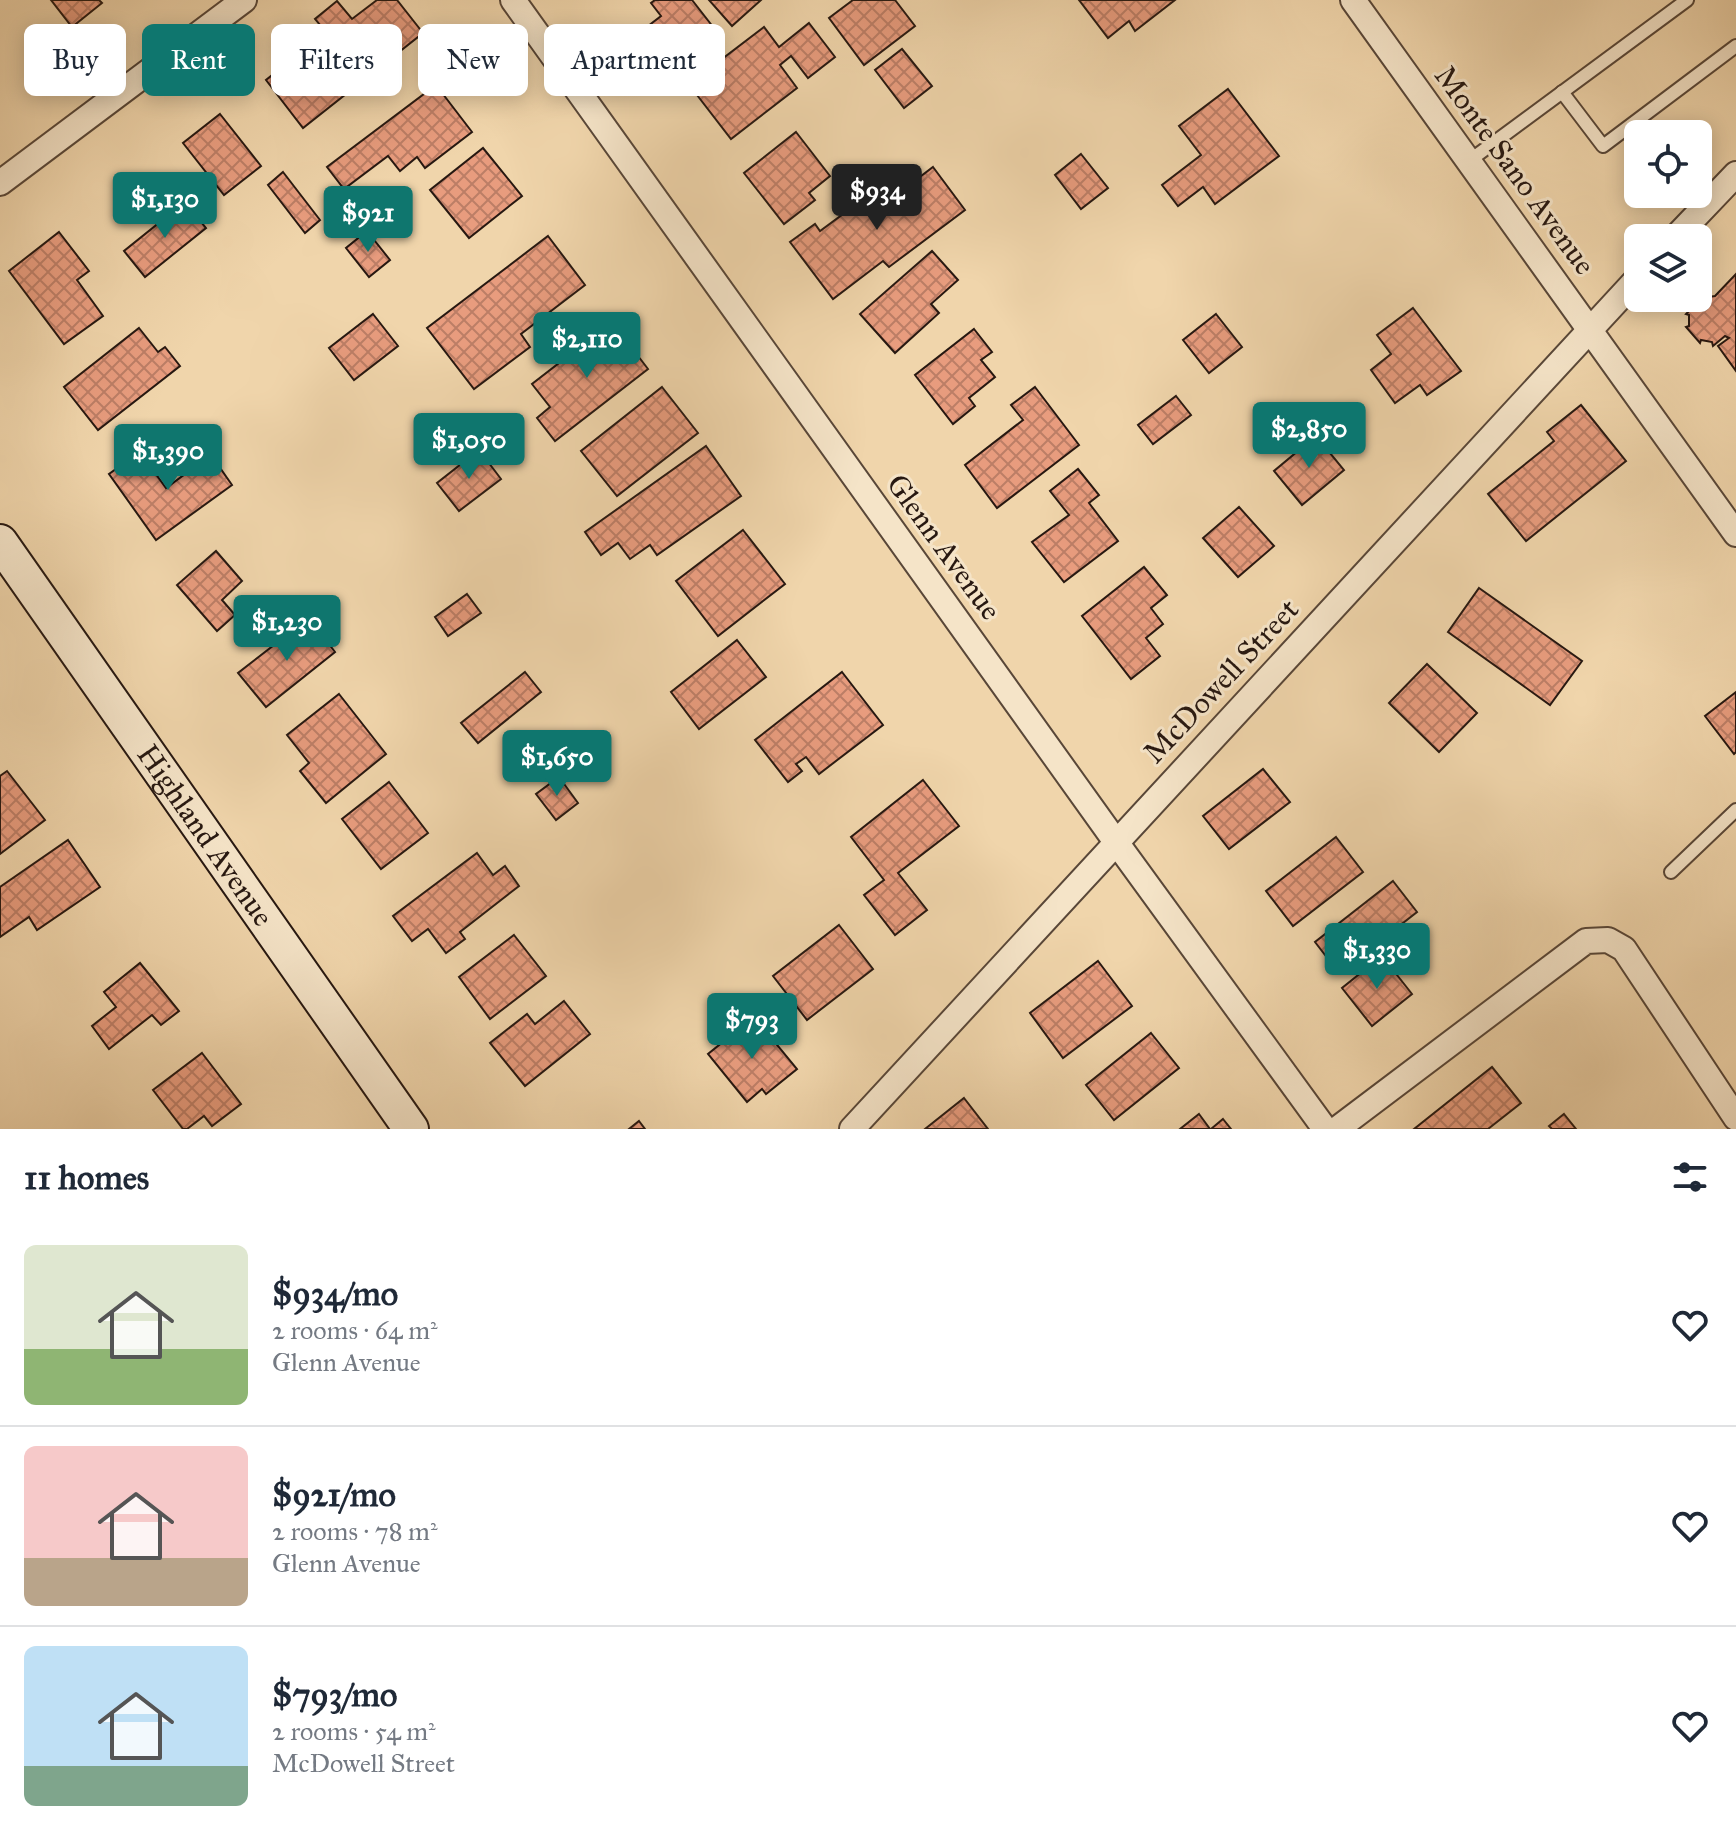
<!DOCTYPE html>
<meta charset="utf-8">
<style>
body{margin:0;font-family:"IM FELL Great Primer",serif;background:#f2f2f3;color:#1f2937;height:100vh;display:flex;flex-direction:column;font-size:30px;white-space:nowrap}
*{box-sizing:border-box;margin:0}
p{font-size:26px;color:#747a83}
.icon{flex:none;width:44px;height:44px;fill:none;stroke:currentColor;stroke-width:2;stroke-linecap:round;stroke-linejoin:round}
.map{position:relative;height:1129px;overflow:hidden}
.drawer{display:flex;flex-direction:column;background:#fff;flex:1}
.drawer>*{flex:none}
.hud{position:absolute;left:24px;top:24px;width:800px;height:72px;display:flex;gap:16px}
.fabs{position:absolute;left:1624px;top:120px;display:grid;gap:16px}
.fabs a{display:grid;place-items:center;width:88px;height:88px;border-radius:12px;background:#fff;box-shadow:0 4px 20px #0003;font-size:40px}
.price{position:absolute;translate:-50% -68px;padding:0 18px;border-radius:8px;background:#0f766e;color:#fff;font-size:26px;line-height:52px;filter:drop-shadow(0 2px 4px #0008)}
.price::after{content:'';position:absolute;left:50%;top:48px;width:24px;height:18px;margin-left:-12px;background:inherit;clip-path:polygon(0 0,100% 0,50% 100%)}
.price.active{background:#222;color:#fff}
ul{padding:0;list-style:none}
li{display:flex;align-items:center;gap:24px;height:200px;padding:0 24px}
li+li{border-top:2px solid #e0e1e3}
li span{display:grid;place-items:center;flex:none;width:224px;height:160px;border-radius:12px;color:#555}
li>.icon{margin-inline-start:auto}
span .icon{width:96px;height:96px;fill:#fffc;stroke-width:1}
li b{font-size:34px}
h2{display:flex;justify-content:space-between;align-items:center;height:96px;padding:0 24px;font-size:34px}
.tag{padding:0 28px;border-radius:12px;background:#fff;box-shadow:0 4px 20px #0003;font-size:28px;line-height:72px}
.tag.active{background:#0f766e;color:#fff}
.map>svg:first-child{display:block}
.building{fill:url(#building-cross-hatch);stroke:#271811;stroke-width:2}
.lines{fill:none;stroke-linecap:round;stroke-linejoin:round}
.service-casing{stroke:#594738;stroke-width:16}
.minor-casing{stroke:#594738;stroke-width:28}
.secondary-casing{stroke:#271811;stroke-width:38}
.service{stroke:#f5e4c8;stroke-width:12}
.minor{stroke:#f5e4c8;stroke-width:24}
.secondary{stroke:#f5e4c8;stroke-width:34}
.labels{text-anchor:middle;stroke-width:6;stroke-linejoin:round;paint-order:stroke}
.street-label{font-size:30px;fill:#271811;stroke:#f5e4c8}
</style>
<div class="map">
<svg width="1736" height="1129" viewBox="0 0 1736 1129">
<defs>
<pattern id="building-cross-hatch" width="8" height="8" patternUnits="userSpaceOnUse" patternTransform="scale(2)"><rect width="8" height="8" fill="#e89c7e"/><path d="M0 0l8 8M0 8l8-8" fill="none" stroke="#bc7e66"/></pattern>
</defs>
<rect width="100%" height="100%" fill="#f0d5ab"/>
<filter id="stains"><feTurbulence type="fractalNoise" baseFrequency=".0025" numOctaves="4"/><feColorMatrix values="0 0 0 0 .2 0 0 0 0 .09 0 0 0 0 .02 0 0 0 .5 -.17"/></filter>
<radialGradient id="worn" r=".72"><stop offset=".6" stop-color="#630" stop-opacity="0"/><stop offset="1" stop-color="#630" stop-opacity=".3"/></radialGradient>
<g class="building">
<path d="M51,0h48l3,3 -30,24z"/>
<path d="M377,0h20l26,33 -120,95 -37,-48 60,-48 -11,-13 22,-18 15,18z"/>
<path d="M655,0h37l25,32 -44,35 -30,-37 18,-14 -10,-13z"/>
<path d="M709,0h52l-29,26z"/>
<path d="M853,0h42l20,26 -51,39 -35,-47z"/>
<path d="M1079,0h96l-40,31 -6,-10 -21,17z"/>
<path d="M809,23l26,34 -27,21 -17,-22 -11,9 17,23 -66,51 -34,-44 20,-16 -8,-10 55,-42 15,20z"/>
<path d="M902,49l30,37 -28,22 -29,-38z"/>
<path d="M436,85l36,47 -47,36 -8,-11 -17,14 -12,-15 -44,33 -17,-22z"/>
<path d="M1228,89l51,67 -64,48 -12,-17 -25,19 -16,-21 39,-30 -22,-29z"/>
<path d="M220,114l41,52 -37,29 -41,-52z"/>
<path d="M796,132l34,44 -21,17 6,7 -31,24 -40,-51z"/>
<path d="M483,148l39,48 -53,42 -39,-48z"/>
<path d="M1081,154l27,34 -27,21 -26,-34z"/>
<path d="M933,167l32,43 -76,57 -6,-6 -50,38 -43,-57 25,-18 5,7 53,-39 10,13z"/>
<path d="M283,172l37,48 -15,13 -37,-48z"/>
<path d="M185,202l21,26 -61,49 -21,-26z"/>
<path d="M367,231l23,29 -21,17 -23,-29z"/>
<path d="M59,232l30,39 -12,9 26,36 -39,28 -55,-73z"/>
<path d="M548,236l37,49 -64,49 9,13 -56,42 -47,-61z"/>
<path d="M932,251l26,29 -27,24 8,9 -44,40 -35,-39z"/>
<path d="M1736,274v97l-18,-25 11,-8 -4,-2 -12,10 -1,-4 -11,-2 -1,3 -14,-16 3,-1v-11l-3,-1 11,-11 -2,-4 20,-3z"/>
<path d="M1413,308l48,63 -34,24 -7,-10 -25,18 -24,-33 20,-16 -14,-19z"/>
<path d="M373,314l25,32 -44,34 -25,-32z"/>
<path d="M1216,314l26,33 -33,26 -26,-33z"/>
<path d="M612,322l36,47 -93,72 -18,-23 13,-11 -18,-23z"/>
<path d="M139,328l19,24 7,-5 15,19 -82,64 -34,-43z"/>
<path d="M974,329l18,23 -11,8 14,17 -26,21 6,8 -22,18 -38,-49z"/>
<path d="M662,387l36,46 -81,63 -36,-45z"/>
<path d="M1035,387l44,58 -82,63 -32,-43 58,-45 -12,-15z"/>
<path d="M1176,396l15,19 -38,29 -15,-19z"/>
<path d="M1581,405l45,56 -100,80 -38,-47 66,-53 -7,-9z"/>
<path d="M1316,436l28,34 -42,35 -28,-34z"/>
<path d="M706,446l35,50 -84,59 -7,-10 -20,14 -12,-16 -17,12 -16,-23z"/>
<path d="M479,450l22,29 -42,32 -22,-28z"/>
<path d="M140,452l26,36 45,-33 21,30 -76,55 -47,-66z"/>
<path d="M1078,469l21,26 -10,8 29,38 -54,41 -32,-40 37,-27 -19,-24z"/>
<path d="M1239,507l35,39 -36,31 -35,-39z"/>
<path d="M743,530l42,54 -67,52 -42,-55z"/>
<path d="M216,551l26,30 -20,19 13,15 -18,16 -40,-46z"/>
<path d="M1144,567l23,28 -16,13 12,16 -17,14 14,18 -29,23 -49,-63z"/>
<path d="M1479,588l103,73 -32,44 -102,-73z"/>
<path d="M467,594l14,19 -33,23 -13,-19z"/>
<path d="M309,618l26,34 -69,55 -28,-34z"/>
<path d="M737,640l29,37 -67,52 -28,-37z"/>
<path d="M1427,664l50,49 -38,39 -50,-49z"/>
<path d="M525,672l16,20 -63,51 -17,-20z"/>
<path d="M842,672l41,53 -64,49 -13,-17 -10,7 6,7 -14,11 -33,-42z"/>
<path d="M1736,692v60l-2,2 -29,-38z"/>
<path d="M339,694l47,60 -60,49 -26,-32 9,-8 -22,-28z"/>
<path d="M1263,769l27,33 -61,47 -26,-33z"/>
<path d="M7,771l38,49 -45,34v-78z"/>
<path d="M559,777l19,26 -22,17 -20,-26z"/>
<path d="M923,780l36,46 -61,47 29,37 -32,25 -31,-40 20,-15 -33,-43z"/>
<path d="M389,782l39,51 -47,36 -39,-50z"/>
<path d="M1336,837l27,35 -70,54 -27,-35z"/>
<path d="M68,840l32,47 -63,43 -8,-13 -29,20v-50z"/>
<path d="M477,853l16,22 12,-9 14,20 -59,46 5,7 -19,14 -18,-24 -16,12 -19,-25z"/>
<path d="M1393,881l24,31 -78,61 -24,-31z"/>
<path d="M839,925l34,44 -66,51 -34,-44z"/>
<path d="M514,935l32,41 -56,43 -31,-42z"/>
<path d="M1382,956l30,38 -40,32 -30,-38z"/>
<path d="M1098,961l34,45 -69,52 -33,-45z"/>
<path d="M140,963l39,48 -18,14 -9,-10 -43,34 -17,-23 24,-19 -12,-15z"/>
<path d="M564,1001l26,33 -65,52 -35,-43 37,-29 8,10z"/>
<path d="M754,1017l43,52 -31,25 -4,-5 -15,13 -39,-48z"/>
<path d="M1151,1033l28,35 -65,52 -28,-35z"/>
<path d="M202,1053l39,51 -29,22 -8,-10 -17,13h-4l-30,-39z"/>
<path d="M1492,1067l29,36 -33,26h-74z"/>
<path d="M964,1098l24,31h-63z"/>
<path d="M1199,1114l11,15h-30z"/>
<path d="M1564,1114l12,15h-24l-3,-3z"/>
<path d="M1223,1119l8,10h-20z"/>
<path d="M639,1121l6,8h-16z"/>
</g>
<g class="lines">
<defs>
<g id="service">
<path d="M1562,92l41,54 133,-100"/>
<path d="M1469,161l218,-161"/>
<path d="M1671,872l65,-62"/>
</g>
<g id="minor">
<path d="M513,0l603,842 209,287"/>
<path d="M1353,0l383,534"/>
<path d="M0,183l244,-183"/>
<path d="M1675,238l61,-64"/>
<path d="M852,1129l786,-851"/>
<path d="M1337,1129l249,-188 22,-1 16,9 112,169"/>
</g>
<g id="secondary">
<path id="s1" d="M0,542l411,587"/>
</g>
</defs>
<use href="#service" class="service-casing"/>
<use href="#minor" class="minor-casing"/>
<use href="#secondary" class="secondary-casing"/>
<use href="#service" class="service"/>
<use href="#minor" class="minor"/>
<use href="#secondary" class="secondary"/>
</g>
<g class="labels">
<g class="street-label">
<text transform="translate(1515 170) rotate(54)" y="10">Monte Sano Avenue</text>
<text transform="translate(944 547) rotate(54)" y="10">Glenn Avenue</text>
<text transform="translate(1221 681) rotate(-47)" y="10">McDowell Street</text>
<text dy="10" stroke="none"><textPath href="#s1" startOffset="358">Highland Avenue</textPath></text>
</g>
</g>
<rect width="100%" height="100%" filter="url(#stains)"/>
<rect width="100%" height="100%" fill="url(#worn)"/>
</svg>
<div class="fabs">
<a><svg class="icon" aria-label="locate" viewBox="0 0 24 24"><circle cx="12" cy="12" r="6"/><path d="M12 2v4M12 18v4M2 12h4M18 12h4"/></svg></a>
<a><svg class="icon" aria-label="layers" viewBox="0 0 24 24"><path d="M12 4l9 5-9 5-9-5zM3 14l9 5 9-5"/></svg></a>
</div>
<b class="price active" style="left:877px;top:232px">$934</b>
<b class="price" style="left:165px;top:240px">$1,130</b>
<b class="price" style="left:368px;top:254px">$921</b>
<b class="price" style="left:587px;top:380px">$2,110</b>
<b class="price" style="left:1309px;top:470px">$2,850</b>
<b class="price" style="left:469px;top:481px">$1,050</b>
<b class="price" style="left:168px;top:492px">$1,390</b>
<b class="price" style="left:287px;top:663px">$1,230</b>
<b class="price" style="left:557px;top:798px">$1,650</b>
<b class="price" style="left:1377px;top:991px">$1,330</b>
<b class="price" style="left:752px;top:1061px">$793</b>
<div class="hud">
<a class="tag">Buy</a>
<a class="tag active">Rent</a>
<a class="tag">Filters</a>
<a class="tag">New</a>
<a class="tag">Apartment</a>
</div>
</div>
<section class="drawer">
<h2>11 homes<svg class="icon" aria-label="filters" viewBox="0 0 24 24"><path d="M4 7h16M4 17h16"/><circle cx="9" cy="7" r="2"/><circle cx="15" cy="17" r="2"/></svg></h2>
<ul>
<li><span style="background:linear-gradient(#dfe7d0 65%,#8fb573 0)"><svg class="icon" aria-label="home" viewBox="0 0 24 24"><path d="M3 11l9-7 9 7M6 9v11h12V9"/></svg></span><div><b>$934/mo</b><p>2 rooms · 64 m²</p><p>Glenn Avenue</p></div><svg class="icon" aria-label="heart" viewBox="0 0 24 24"><path d="M12 20l-8-8c-3-5 5-10 8-4 3-6 11-1 8 4z"/></svg></li>
<li><span style="background:linear-gradient(#f6c9c9 70%,#b9a48a 0)"><svg class="icon" aria-label="home" viewBox="0 0 24 24"><path d="M3 11l9-7 9 7M6 9v11h12V9"/></svg></span><div><b>$921/mo</b><p>2 rooms · 78 m²</p><p>Glenn Avenue</p></div><svg class="icon" aria-label="heart" viewBox="0 0 24 24"><path d="M12 20l-8-8c-3-5 5-10 8-4 3-6 11-1 8 4z"/></svg></li>
<li><span style="background:linear-gradient(#bfe0f5 75%,#7fa58c 0)"><svg class="icon" aria-label="home" viewBox="0 0 24 24"><path d="M3 11l9-7 9 7M6 9v11h12V9"/></svg></span><div><b>$793/mo</b><p>2 rooms · 54 m²</p><p>McDowell Street</p></div><svg class="icon" aria-label="heart" viewBox="0 0 24 24"><path d="M12 20l-8-8c-3-5 5-10 8-4 3-6 11-1 8 4z"/></svg></li>
</ul>
</section>
